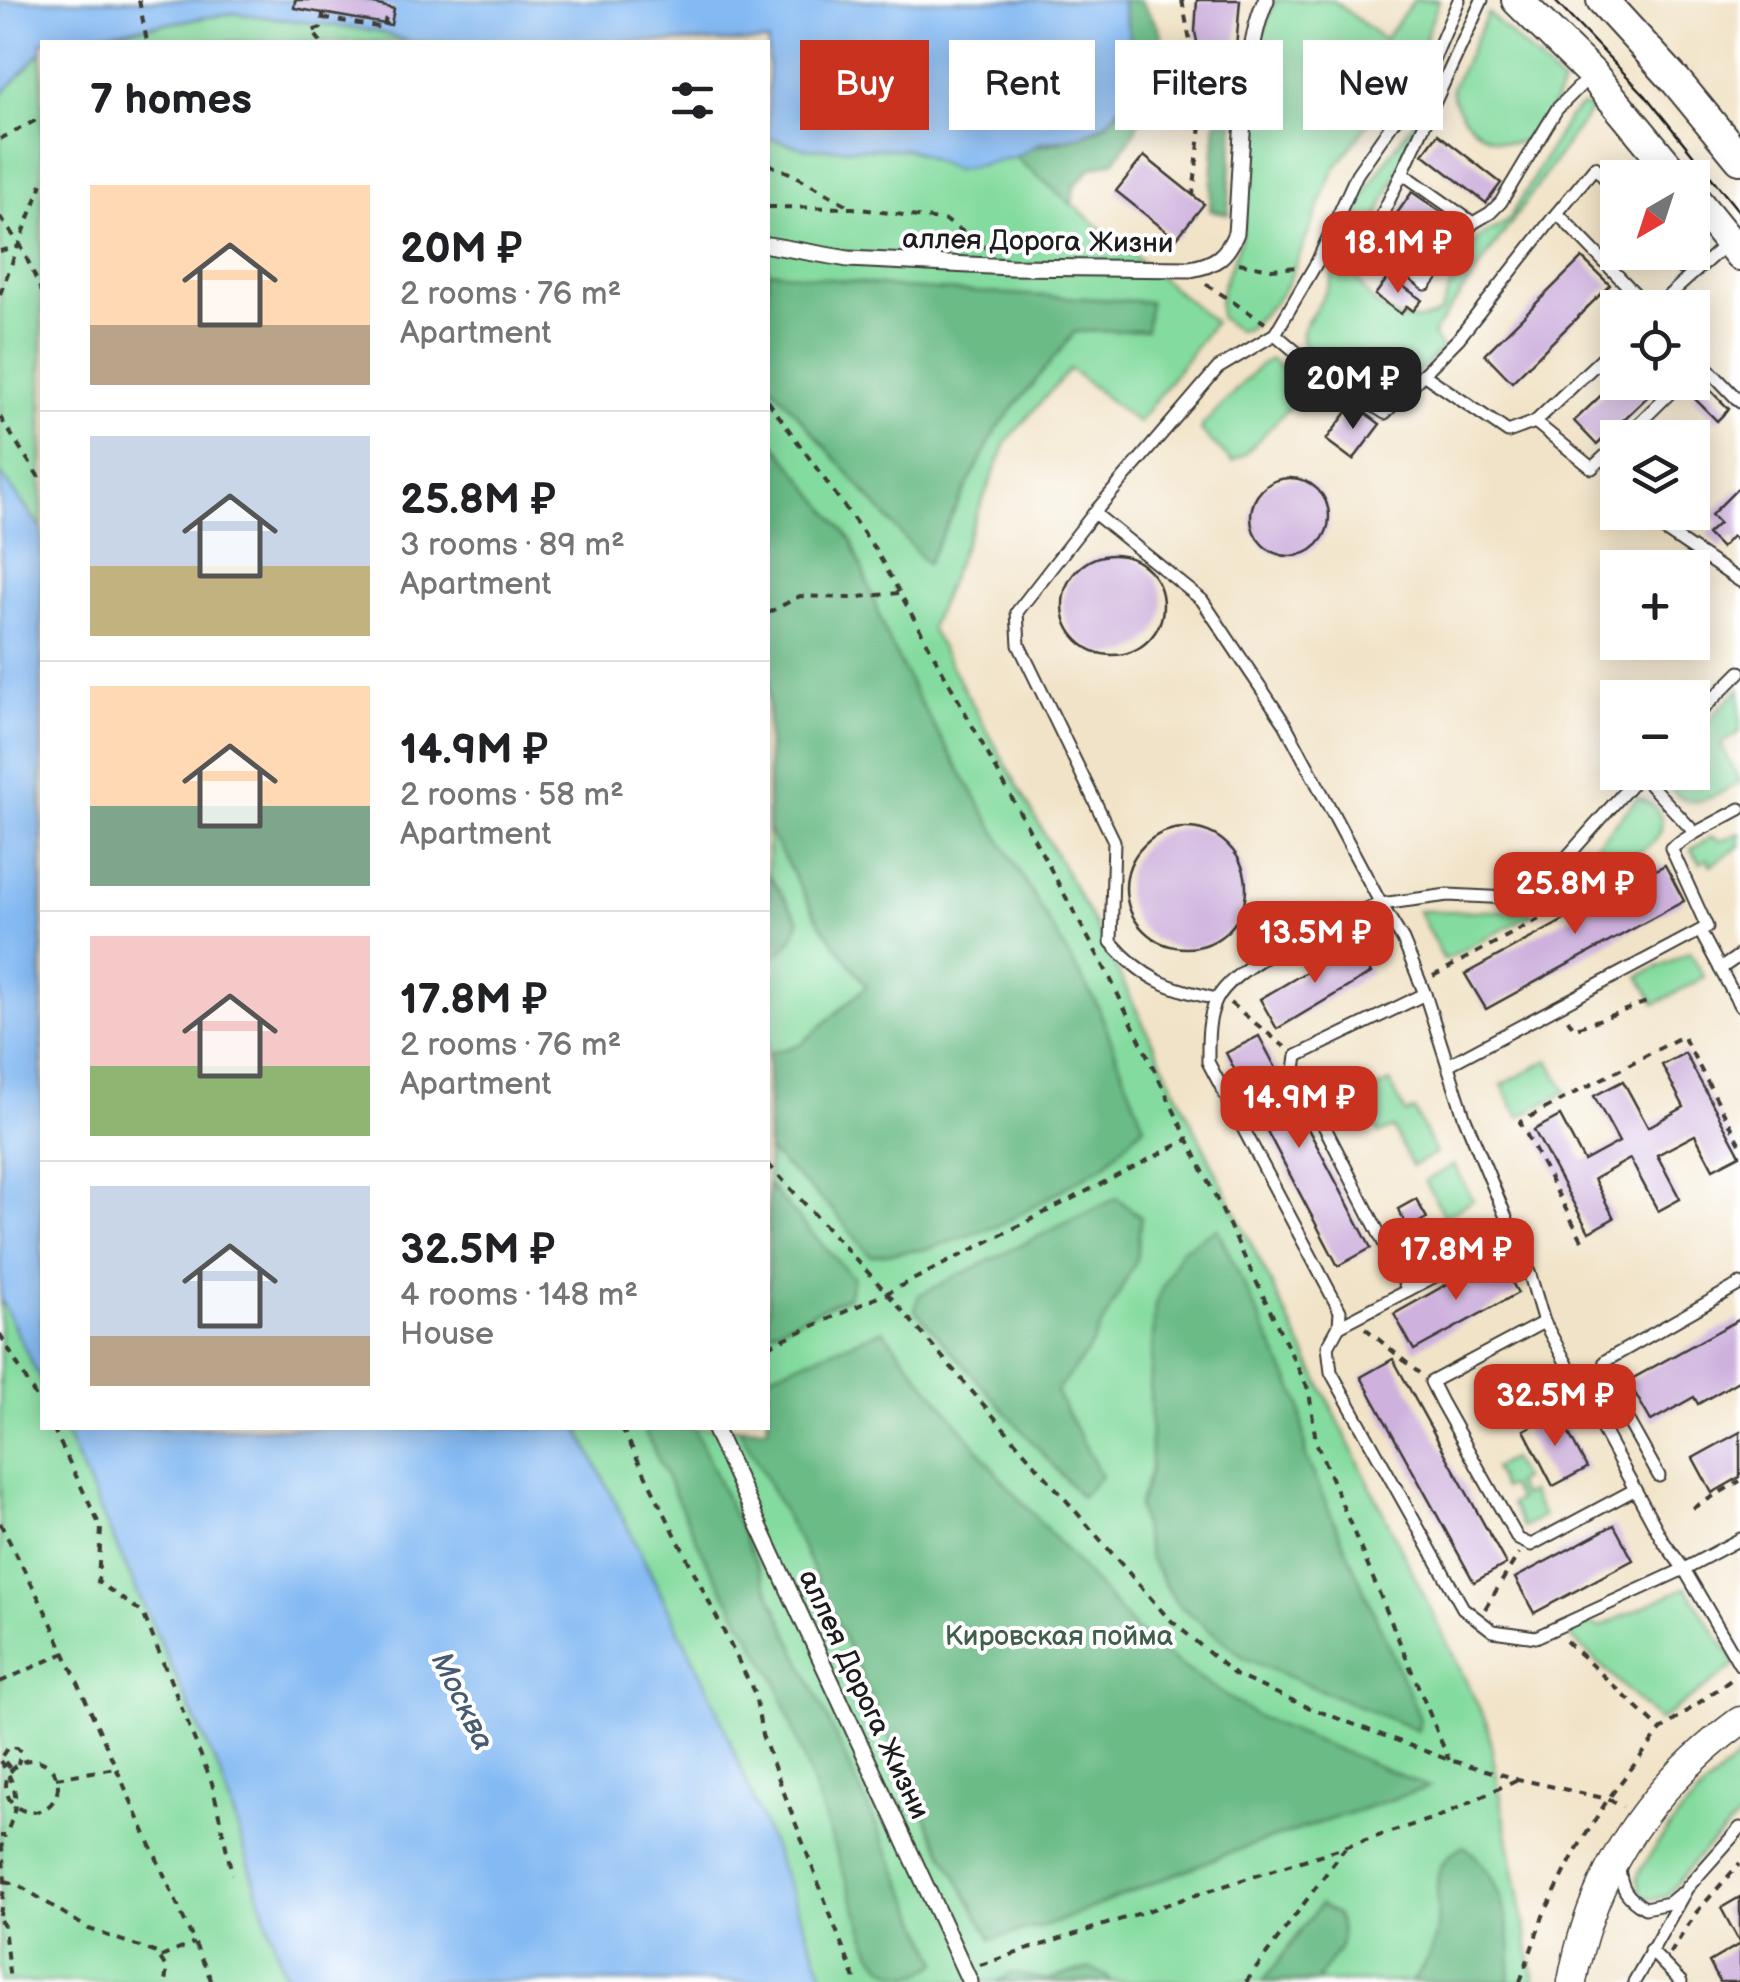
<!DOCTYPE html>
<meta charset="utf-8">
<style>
body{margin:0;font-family:"Balsamiq Sans",sans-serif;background:#f2f2f2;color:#202124;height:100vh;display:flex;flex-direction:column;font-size:38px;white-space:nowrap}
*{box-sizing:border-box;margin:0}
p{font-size:32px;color:#757577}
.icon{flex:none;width:55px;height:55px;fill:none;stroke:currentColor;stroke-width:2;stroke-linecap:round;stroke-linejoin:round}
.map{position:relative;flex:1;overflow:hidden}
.details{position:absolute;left:40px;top:40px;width:730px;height:1390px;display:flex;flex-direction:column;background:#fff;border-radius:0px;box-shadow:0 5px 25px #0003}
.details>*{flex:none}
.banner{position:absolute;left:800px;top:40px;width:790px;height:90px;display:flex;gap:20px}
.needle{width:65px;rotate:219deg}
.fabs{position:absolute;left:1600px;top:160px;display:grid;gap:20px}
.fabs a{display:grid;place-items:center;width:110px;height:110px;border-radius:0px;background:#fff;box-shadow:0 5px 25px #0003;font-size:50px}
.price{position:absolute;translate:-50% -85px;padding:0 22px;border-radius:20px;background:#c8321e;color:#fff;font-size:32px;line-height:65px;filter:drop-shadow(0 2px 5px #0008)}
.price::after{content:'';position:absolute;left:50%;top:60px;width:30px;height:22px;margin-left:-15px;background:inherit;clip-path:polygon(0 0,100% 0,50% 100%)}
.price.on{background:#222;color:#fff}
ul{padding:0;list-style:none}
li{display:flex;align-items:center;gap:30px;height:250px;padding:0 50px}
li+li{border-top:2px solid #e0e0e0}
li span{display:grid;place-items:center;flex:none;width:280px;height:200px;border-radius:0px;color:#555}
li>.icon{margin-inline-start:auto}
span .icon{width:120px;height:120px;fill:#fffc;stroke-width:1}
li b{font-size:42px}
h2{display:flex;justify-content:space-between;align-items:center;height:120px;padding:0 50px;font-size:42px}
.tag{padding:0 35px;border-radius:0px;background:#fff;box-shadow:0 5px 25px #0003;font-size:35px;line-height:90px}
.tag.on{background:#c8321e;color:#fff}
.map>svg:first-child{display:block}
.green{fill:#84db9f;stroke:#507c5e;stroke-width:2.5}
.forest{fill:#6bbb86;stroke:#446c51;stroke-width:2.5}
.water{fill:#84baf3;stroke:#506b88;stroke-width:2.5}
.building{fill:#ceb1dd}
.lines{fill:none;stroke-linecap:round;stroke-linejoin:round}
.service-casing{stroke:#3c3a36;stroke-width:15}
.pedestrian-casing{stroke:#3c3a36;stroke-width:19}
.tertiary-casing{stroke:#3c3a36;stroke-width:31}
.secondary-casing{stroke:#3c3a36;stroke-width:34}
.path{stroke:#3c3a36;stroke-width:4;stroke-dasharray:8 8;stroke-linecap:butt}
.service{stroke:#fff;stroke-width:11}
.pedestrian{stroke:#fff;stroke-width:15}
.tertiary{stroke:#fff;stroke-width:28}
.secondary{stroke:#fff;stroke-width:30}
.tram{stroke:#1c1c1c;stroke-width:2.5}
.labels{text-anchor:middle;stroke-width:8;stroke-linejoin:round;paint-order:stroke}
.street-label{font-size:28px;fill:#1c1c1c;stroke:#fff}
.park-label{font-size:28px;fill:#405f4a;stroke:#fff}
.water-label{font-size:30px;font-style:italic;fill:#465b72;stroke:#fff}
</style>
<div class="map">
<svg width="1740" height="1982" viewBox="0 0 1740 1982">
<rect width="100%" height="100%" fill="#fff"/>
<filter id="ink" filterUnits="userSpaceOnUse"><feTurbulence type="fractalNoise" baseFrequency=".01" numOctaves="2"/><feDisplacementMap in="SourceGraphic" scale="20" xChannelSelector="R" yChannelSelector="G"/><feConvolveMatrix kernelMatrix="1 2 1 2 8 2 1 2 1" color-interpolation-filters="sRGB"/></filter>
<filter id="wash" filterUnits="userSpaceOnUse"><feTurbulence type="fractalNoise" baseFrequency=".0048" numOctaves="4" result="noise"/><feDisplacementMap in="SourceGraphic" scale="40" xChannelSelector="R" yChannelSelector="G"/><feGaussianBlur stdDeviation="2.25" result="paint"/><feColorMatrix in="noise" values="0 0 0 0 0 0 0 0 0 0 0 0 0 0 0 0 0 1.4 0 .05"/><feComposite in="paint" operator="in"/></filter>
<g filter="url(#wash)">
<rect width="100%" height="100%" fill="#f1e3c7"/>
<g class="green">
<path d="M1275,0h58l51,40 30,-40h25l-19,52 -86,118 -46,113 -13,19 -28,27 -9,2 -18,-13c-5,-31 14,-52 21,-81 4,-17 3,-37 4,-54 5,-61 4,-127 30,-183z"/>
<path d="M235,13l141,18 35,11h-360z"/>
<path d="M1488,13l75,72c-9,15 -16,38 -29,49 -29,27 -82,-13 -82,-46z"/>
<path d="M42,51v479l-42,-58v-376z"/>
<path d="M1428,103l-73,165c6,36 53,66 85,45 10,-22 20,-64 43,-78 10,-7 19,-7 27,-17l58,-100 14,-12 10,2 -160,227 10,13 -39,40c-12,-5 -24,-11 -37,-13 -22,-4 -47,-6 -61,-28 -6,-11 -3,-19 4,-28 30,-40 36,-91 61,-133 17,-30 38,-56 58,-83z"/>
<path d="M768,137l35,11 105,1 48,21 59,-13 199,165 -76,101 -68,-54 -63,72 -77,187 164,295 393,801 48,258h-708l-117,-290 -132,-264h190z"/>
<path d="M1271,359l29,28v9l-56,59 -12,7 -31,-31 2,-6 56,-59z"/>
<path d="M1740,688v44l-19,12 19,38c-27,17 -64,36 -74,-9l26,-1 1,-36z"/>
<path d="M1638,798c23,7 33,30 12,47 -29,23 -72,42 -104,61l-4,-1z"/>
<path d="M1740,833v13l-29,19 -4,-6 -7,4 -9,-14 21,-12 10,4z"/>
<path d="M1418,911h110l5,3 -89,46z"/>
<path d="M1690,952l14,25 -49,27 -16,-28z"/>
<path d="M1549,1060l17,32 -47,25 -17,-32z"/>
<path d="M1390,1082l16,32 8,-4 22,44 -24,12 -19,-38 -14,6 -19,-37z"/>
<path d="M1454,1165l19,35 -29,16 -19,-35z"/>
<path d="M1433,1229l15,28 -31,17 -15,-29z"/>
<path d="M0,1298l42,85v45h21l158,348 66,206h-287z"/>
<path d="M1511,1459l11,20 -7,4 7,13 8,-4 13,24 -20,11 -12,-23 7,-4 -8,-14 -7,3 -10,-21z"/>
<path d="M1686,1587l50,78 -77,56 -91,-87 21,-10 11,3z"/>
<path d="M1740,1756v60l-45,44 -26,34 -15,6 -13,-4 -4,-19c26,-48 62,-85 103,-121z"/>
</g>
<g class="forest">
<path d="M1121,0h19c22,32 38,48 -2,78l10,17 -13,36 -20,30 -24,7 -17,19 -2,18 -57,-48c16,-15 33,-10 51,-17 14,-5 31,-8 43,-19 30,-29 24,-85 12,-121z"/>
<path d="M1216,121h18l-6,93 -18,-4z"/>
<path d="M768,271l135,17 247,14 -4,28 -71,2 -79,98 -69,134 -159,-183z"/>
<path d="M768,435l84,106 34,93 31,63 181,309 46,120 -40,39 -101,59 -75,25 -58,7 -36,-45 -66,-60v-97l33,-10 66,-58 -46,-61 -53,-96z"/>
<path d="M768,874l31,46c-6,21 -13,31 -31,40z"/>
<path d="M768,1185l85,93 -5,19 -80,35z"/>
<path d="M1117,1198l24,19 -5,44 -48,90 -32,41 45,84 -20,21 -166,-187 4,-15z"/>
<path d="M1217,1228l83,175 6,54 114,261 -2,13 -172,-72 -70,-56 -27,-46 -11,-50 13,-39 -1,-80 5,-84 26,-54z"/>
<path d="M883,1330l118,148 148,166 107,72 173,71 -206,68 -169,68 -63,16 -56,-101 -130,-285 -66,-125h29v-53z"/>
<path d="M643,1428h51l245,534c-24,20 -48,18 -68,-11l-95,-271 -69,-118z"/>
<path d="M1464,1846c37,27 54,93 44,136h-97c11,-11 19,-27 24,-42 10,-37 -15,-73 29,-94z"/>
<path d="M1320,1905l16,9c16,40 -6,37 -19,68h-54z"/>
<path d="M1091,1968l17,9 2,5h-114l16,-9 34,7z"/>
</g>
<g class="water">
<path d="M0,0h1121l9,38 -5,61 -16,21 -27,16 -42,7 -25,14 -59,13 -48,-21 -105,-1 -35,-11v-95h-357l-35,-11 -141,-18 -193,29v9l-42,45z"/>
<path d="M0,472l42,58v853l-42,-85z"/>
<path d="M63,1428h515l132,264 117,290h-540l-66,-206z"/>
</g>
<g id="blocks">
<g class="building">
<path d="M295,0h63l36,9 -3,16 -97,-17z"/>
<path d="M1197,0h43l-9,109 -20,-1 -16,-76z"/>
<path d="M1438,134l63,49 -15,20 -63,-49z"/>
<path d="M1144,156l60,48 -28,35 -60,-48z"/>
<path d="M1412,192l48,33 -29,37 -45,-33z"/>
<path d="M1582,258l28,27 -98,97 -27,-28z"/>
<path d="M1389,276l33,24 -9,11 -6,-5 -6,8 -26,-19z"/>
<path d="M1615,382h48l-66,63 -23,-24z"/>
<path d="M1703,383l26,26 -12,12 -26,-26z"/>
<path d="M1353,404l27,20 -27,36 -27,-20z"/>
<circle cx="1290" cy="517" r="39"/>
<path d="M1740,486v58l-8,-8 -11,12 -14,-14 12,-11 -8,-8z"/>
<circle cx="1113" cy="605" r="50"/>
<circle cx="1186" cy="888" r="60"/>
<path d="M1665,865l19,36 -198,108 -21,-35z"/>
<path d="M1354,944l17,29 -94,56 -17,-30z"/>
<path d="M1259,1036l112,212 -33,18 -112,-213z"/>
<path d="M1685,1053l55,102 -27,14 -18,-34 -38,20 23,44 -22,12 -28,-52 -36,20 20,39 -25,14 -55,-102 26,-14 24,45 35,-19 -25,-46 29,-15 25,46 36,-20 -22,-42z"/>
<path d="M1416,1199l11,19 -19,10 -10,-19z"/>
<path d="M1497,1256l21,37 -104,57 -20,-36z"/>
<path d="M1740,1319v61l-42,24 -4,-7 -43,24 -23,-40z"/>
<path d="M1393,1359l113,205 -32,18 -113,-205z"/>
<path d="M1558,1413l29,55 -34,18 -29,-56z"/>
<path d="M1740,1432v45l-28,16 -19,-35z"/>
<path d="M1614,1525l19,35 -99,53 -19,-35z"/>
<path d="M1740,1897v46l-19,-35z"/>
<path d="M1740,1944v38h-20l-11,-20z"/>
</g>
</g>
</g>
<g filter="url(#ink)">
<use href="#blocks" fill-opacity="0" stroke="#3c3a36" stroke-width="2.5"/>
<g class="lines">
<defs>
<g id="service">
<path d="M1482,0l-80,173 71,50 17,-10 11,-11 56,-93 35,-35"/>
<path d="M1402,173l-32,67 56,44 47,-61"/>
<path d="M1557,213l38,-46 23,27"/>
<path d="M1667,252l14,16"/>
<path d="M1655,308l71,-64"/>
<path d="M1275,334l40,34 70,45 73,-74 99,-126 92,95"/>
<path d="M1618,343l-83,79 57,46 26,-24"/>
<path d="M1692,352l48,50"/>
<path d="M1423,374l85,58 27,-10"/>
<path d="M1624,438l57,-56"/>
<path d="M1094,513l108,87 83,124 96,180c-40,13 -147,58 -165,97 -9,19 -8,41 -8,61l132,249 -1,15 -11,20 3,26 132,236 30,23 43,6 148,-68 56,-30"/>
<path d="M1651,521l89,60"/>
<path d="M1692,720l48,-48"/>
<path d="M1642,772l-112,127 -82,-4 -67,9 22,36 22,54 39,122 66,159 14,47 119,219 21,28 56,96"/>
<path d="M1640,774l55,59 45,-24"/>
<path d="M1700,931l40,75"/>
<path d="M1720,969l20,-14"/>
<path d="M1216,999c-49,-12 -71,-18 -105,-57l3,-101 -95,-196 -2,-33 77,-99 124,-145 57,-34 42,-72 40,-88 71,-102 31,-72"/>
<path d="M1448,1065l259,-138 -36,-79 24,-15"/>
<path d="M1408,1290l-113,-221 2,-13 128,-62"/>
<path d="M1544,1322l-113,60 10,20 77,137 13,6 103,-55"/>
<path d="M1339,1326l175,-91"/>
<path d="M1659,1476l-56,-100 2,-15 135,-77"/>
<path d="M1619,1867c2,21 7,30 26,41l24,-5 11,-9"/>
<path d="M1650,1950l31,32"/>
<path d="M1634,1982l53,-94 53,-60"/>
</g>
<g id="pedestrian">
<path d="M768,245l80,14 162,8 180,2c25,-4 37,-13 46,-36 5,-62 5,-179 30,-233"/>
<path d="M714,1428l256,554"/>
</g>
<path id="tertiary" d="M1572,1982c20,-110 79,-196 168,-261"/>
<g id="secondary">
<path d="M1517,0l75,74 86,104"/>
<path d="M1602,0l74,81 64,78"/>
<path d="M1692,196l48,59"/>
</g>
</defs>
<use href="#service" class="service-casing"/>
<use href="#pedestrian" class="pedestrian-casing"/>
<use href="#tertiary" class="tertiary-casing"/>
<use href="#secondary" class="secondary-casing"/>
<g class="path">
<path d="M139,0l8,42"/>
<path d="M1182,0l21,108 -10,87"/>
<path d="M323,18l61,10 2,-12"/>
<path d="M321,42l-9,-11 9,-3 3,-20"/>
<path d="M0,139l42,-22"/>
<path d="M768,164l24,10 57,32"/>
<path d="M768,207l85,1 94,13 40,27"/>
<path d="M0,217l21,29 21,46"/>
<path d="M0,251l21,-5"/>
<path d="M1239,263l32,6 28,-2"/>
<path d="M1206,284l59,39"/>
<path d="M0,294l42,-110"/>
<path d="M768,401l107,148 25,44 210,385 199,413 7,51 133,318"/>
<path d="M0,417l42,65"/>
<path d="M768,613l32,-17 49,2 49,-5"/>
<path d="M1433,976l225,-121"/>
<path d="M1230,1003l55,44"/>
<path d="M1568,1019l6,10 78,-29"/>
<path d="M768,1164l119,129 280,324 68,58 75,33 139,52 69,19 90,20 15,8"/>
<path d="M1582,1240l-62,-118 163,-86 57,107"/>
<path d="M1365,1328l54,45"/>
<path d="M0,1334l42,74"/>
<path d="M768,1346l119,-53 300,-153"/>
<path d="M53,1428l48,100 -3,54 45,31 69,170 20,91"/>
<path d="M622,1428l133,266 7,41 94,247"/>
<path d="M1693,1508l47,-27"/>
<path d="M0,1523l49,95 163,364"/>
<path d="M1485,1609l34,-56"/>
<path d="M1566,1641l95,89"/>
<path d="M0,1682l65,-29"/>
<circle cx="32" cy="1786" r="26"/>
<path d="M0,1761c20,28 19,45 5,75h-5"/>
<path d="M10,1768l-9,-11 7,-10 9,1 4,4 -3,12"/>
<path d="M56,1778l60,-10"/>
<path d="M5,1881l12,3 72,45 68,24 10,16 -2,13"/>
<path d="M0,1915l5,-34 -4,-43"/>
<path d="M0,1920l4,6 6,56"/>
<path d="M1670,1954l25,-40 45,-51"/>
<path d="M161,1957l33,-14"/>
<path d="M980,1965l463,-150 75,-36"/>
<path d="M1246,1982l99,-134"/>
<path d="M1520,1982l23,-66 32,-64 33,-53 53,-69 71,-51"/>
</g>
<use href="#service" class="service"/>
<use href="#pedestrian" class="pedestrian"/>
<use href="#tertiary" class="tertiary"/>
<use href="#secondary" class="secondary"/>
<path class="tram" d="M1554,0l91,95 95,118"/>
</g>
</g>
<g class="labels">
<g class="street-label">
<text transform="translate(1038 240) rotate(1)" y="10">аллея Дорога Жизни</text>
<text transform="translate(865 1694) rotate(65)" y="10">аллея Дорога Жизни</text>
</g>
<g class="park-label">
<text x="1059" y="1645">Кировская пойма</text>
</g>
<g class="water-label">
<text transform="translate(463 1701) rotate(64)" y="10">Москва</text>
</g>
</g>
</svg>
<div class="fabs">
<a><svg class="needle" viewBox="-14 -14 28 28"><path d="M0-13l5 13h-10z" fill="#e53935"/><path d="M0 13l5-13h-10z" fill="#757577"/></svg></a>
<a><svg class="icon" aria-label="locate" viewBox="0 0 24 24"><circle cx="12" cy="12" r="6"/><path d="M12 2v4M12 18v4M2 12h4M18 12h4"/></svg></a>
<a><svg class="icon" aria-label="layers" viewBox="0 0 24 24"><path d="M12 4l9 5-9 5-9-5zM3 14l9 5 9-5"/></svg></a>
<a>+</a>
<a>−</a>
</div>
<b class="price" style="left:1398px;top:296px">18.1M ₽</b>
<b class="price on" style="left:1353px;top:432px">20M ₽</b>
<b class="price" style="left:1575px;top:937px">25.8M ₽</b>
<b class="price" style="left:1315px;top:986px">13.5M ₽</b>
<b class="price" style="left:1299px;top:1151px">14.9M ₽</b>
<b class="price" style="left:1456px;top:1303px">17.8M ₽</b>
<b class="price" style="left:1555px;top:1449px">32.5M ₽</b>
<div class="banner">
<a class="tag on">Buy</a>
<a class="tag">Rent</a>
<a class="tag">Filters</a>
<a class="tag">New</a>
</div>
<section class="details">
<h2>7 homes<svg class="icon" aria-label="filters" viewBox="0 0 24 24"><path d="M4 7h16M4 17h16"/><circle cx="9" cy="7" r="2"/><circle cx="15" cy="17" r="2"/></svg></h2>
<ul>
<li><span style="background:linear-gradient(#ffd9b3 70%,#b9a48a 0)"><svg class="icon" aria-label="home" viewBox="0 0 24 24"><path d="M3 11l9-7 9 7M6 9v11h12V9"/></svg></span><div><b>20M ₽</b><p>2 rooms · 76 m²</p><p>Apartment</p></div></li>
<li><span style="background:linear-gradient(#c9d6e8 65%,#c2b280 0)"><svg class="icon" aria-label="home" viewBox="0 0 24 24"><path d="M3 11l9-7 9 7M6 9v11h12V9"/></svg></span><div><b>25.8M ₽</b><p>3 rooms · 89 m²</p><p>Apartment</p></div></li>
<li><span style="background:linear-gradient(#ffd9b3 60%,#7fa58c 0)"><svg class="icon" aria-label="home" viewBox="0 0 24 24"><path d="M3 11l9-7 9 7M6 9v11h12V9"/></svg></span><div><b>14.9M ₽</b><p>2 rooms · 58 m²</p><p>Apartment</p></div></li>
<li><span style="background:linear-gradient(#f6c9c9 65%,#8fb573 0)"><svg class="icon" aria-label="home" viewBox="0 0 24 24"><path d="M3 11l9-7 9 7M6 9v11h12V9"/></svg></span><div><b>17.8M ₽</b><p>2 rooms · 76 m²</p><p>Apartment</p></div></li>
<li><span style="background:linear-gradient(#c9d6e8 75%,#b9a48a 0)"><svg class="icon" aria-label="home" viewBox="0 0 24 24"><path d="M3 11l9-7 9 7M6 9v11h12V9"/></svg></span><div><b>32.5M ₽</b><p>4 rooms · 148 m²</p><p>House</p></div></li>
</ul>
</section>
</div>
